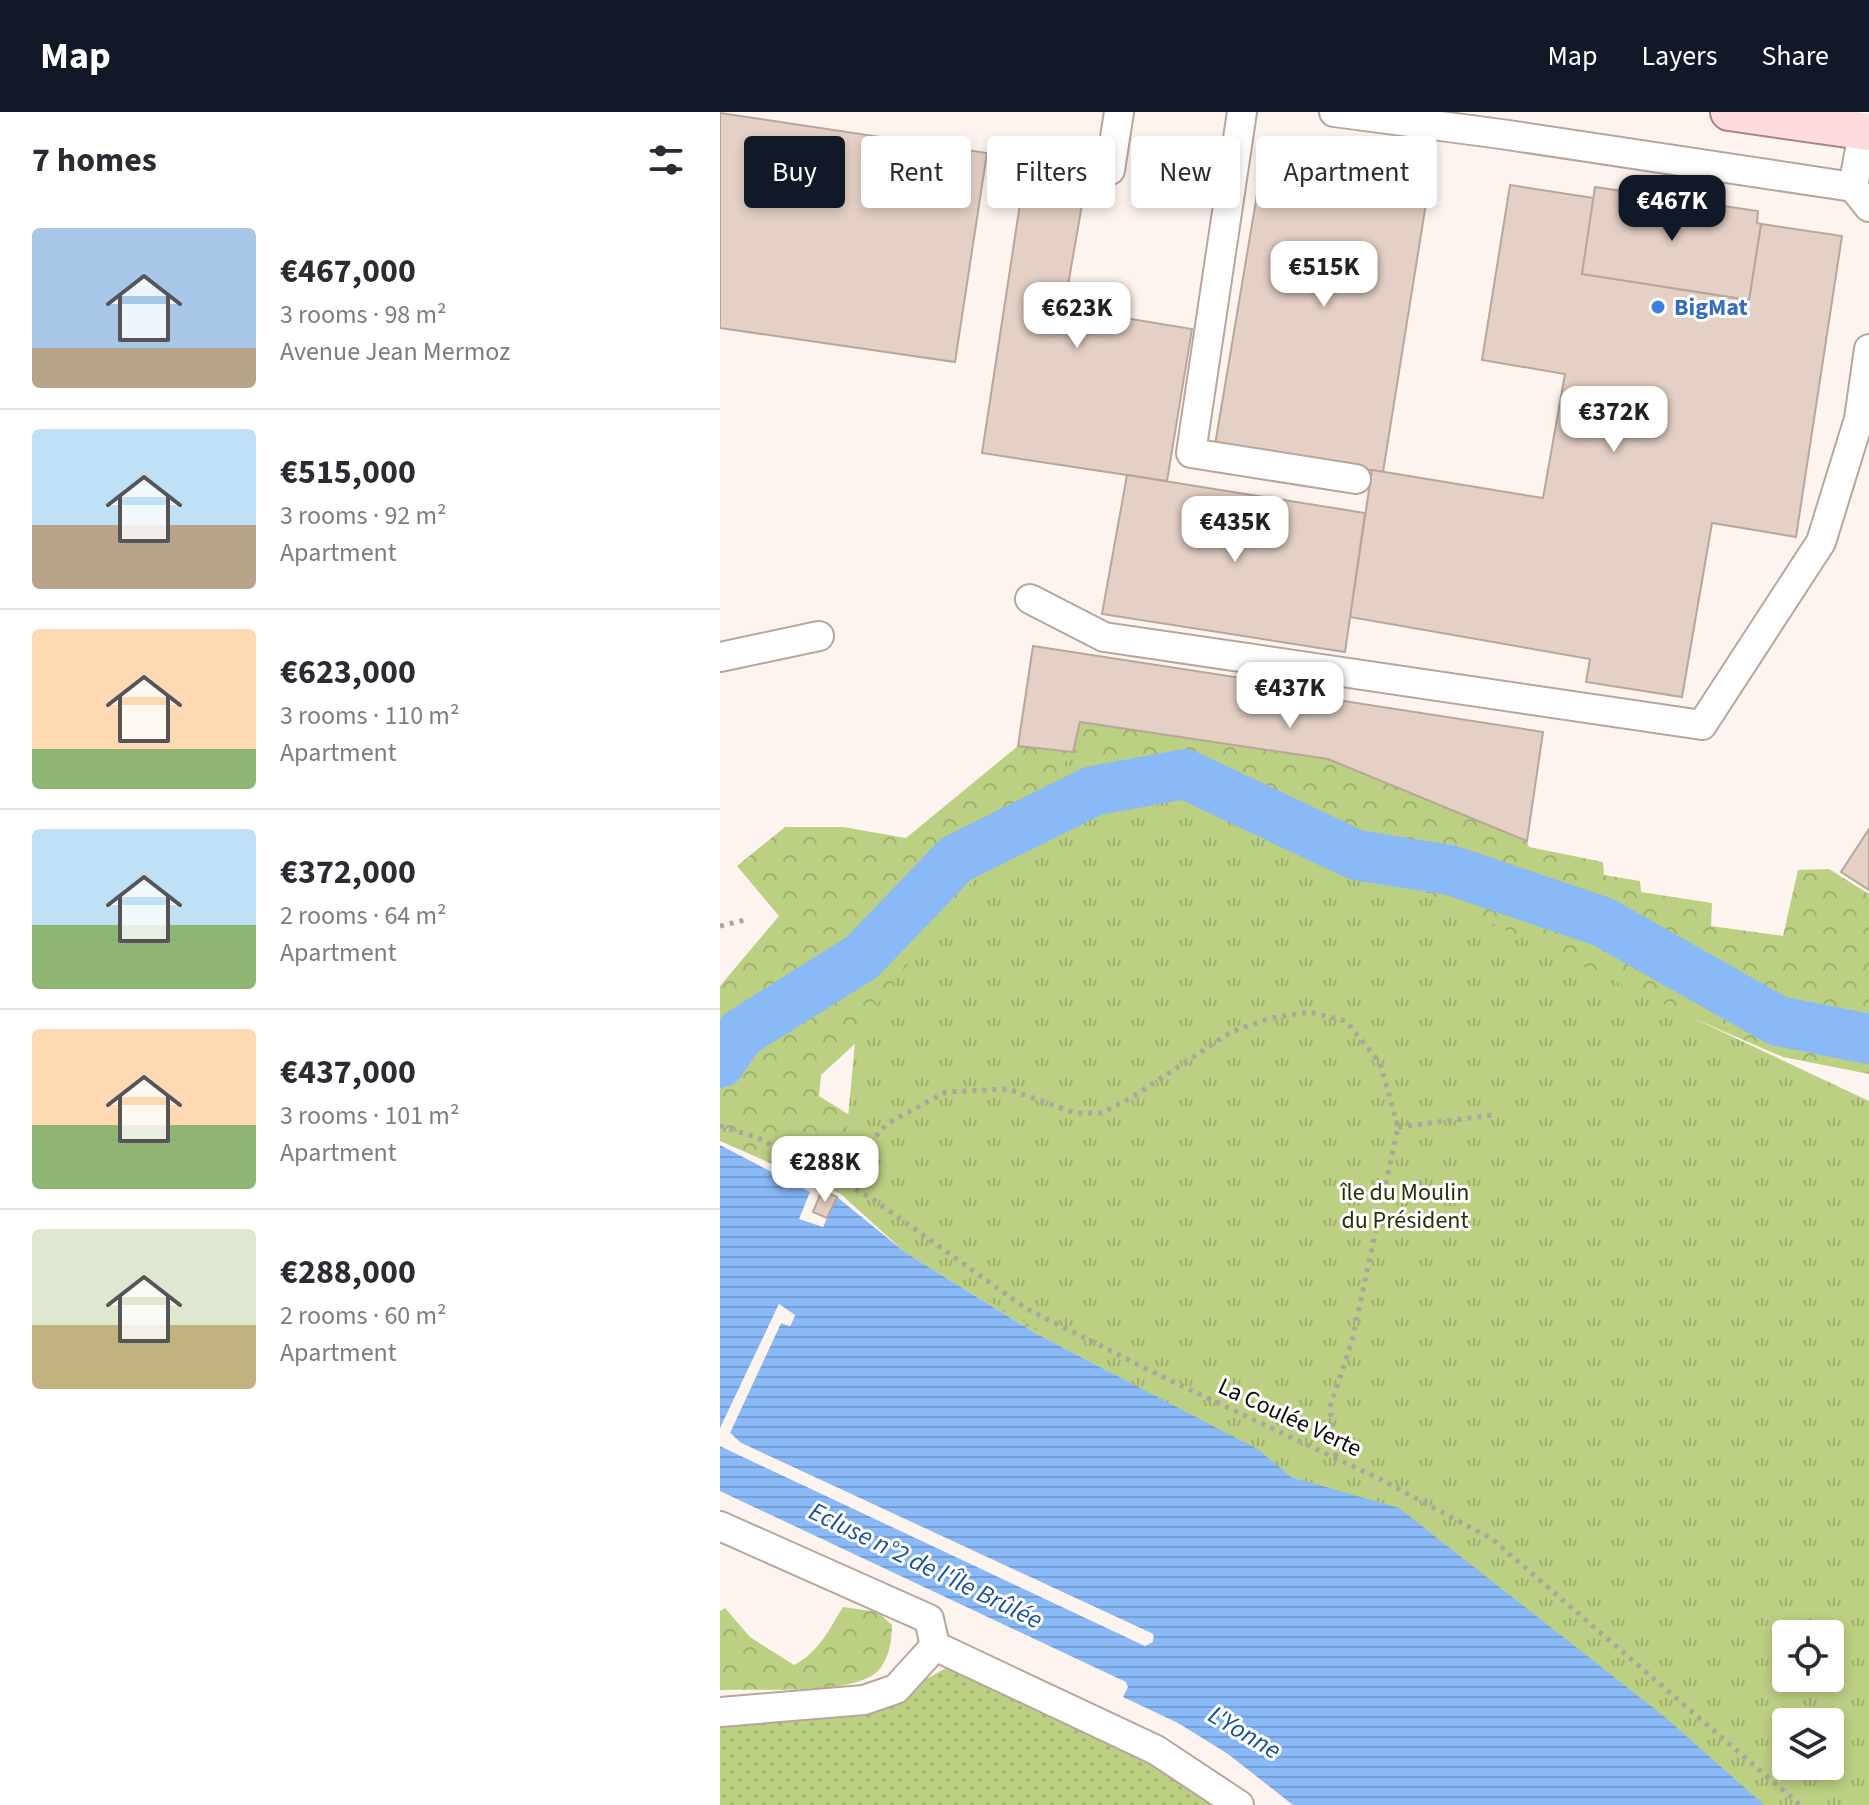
<!DOCTYPE html>
<meta charset="utf-8">
<style>
body{margin:0;font-family:"Source Sans 3",sans-serif;background:#f7f7f7;color:#2b2b33;height:100vh;display:flex;flex-direction:column;font-size:30px;white-space:nowrap}
*{box-sizing:border-box;margin:0}
p{font-size:26px;color:#7c7c81}
.icon{flex:none;width:44px;height:44px;fill:none;stroke:currentColor;stroke-width:2;stroke-linecap:round;stroke-linejoin:round}
.map{position:relative;flex:1;overflow:hidden}
.side{display:flex;flex-direction:column;background:#fff;width:720px}
.side>*{flex:none}
.guide{position:absolute;left:24px;top:24px;width:760px;height:72px;display:flex;gap:16px}
.fabs{position:absolute;left:1052px;top:1508px;display:grid;gap:16px}
.fabs a{display:grid;place-items:center;width:72px;height:72px;border-radius:8px;background:#fff;box-shadow:0 4px 12px #0003;font-size:40px}
.price{position:absolute;translate:-50% -68px;padding:0 18px;border-radius:16px;background:#fff;color:#222;font-size:26px;line-height:52px;filter:drop-shadow(0 2px 4px #0008)}
.price::after{content:'';position:absolute;left:50%;top:48px;width:24px;height:18px;margin-left:-12px;background:inherit;clip-path:polygon(0 0,100% 0,50% 100%)}
.price.active{background:#111827;color:#fff}
ul{padding:0;list-style:none}
li{display:flex;align-items:center;gap:24px;height:200px;padding:0 32px}
li+li{border-top:2px solid #e1e1e2}
li span{display:grid;place-items:center;flex:none;width:224px;height:160px;border-radius:8px;color:#555}
li>.icon{margin-inline-start:auto}
span .icon{width:96px;height:96px;fill:#fffc;stroke-width:1}
li b{font-size:34px}
h2{display:flex;justify-content:space-between;align-items:center;height:96px;padding:0 32px;font-size:34px}
.pill{padding:0 28px;border-radius:8px;background:#fff;box-shadow:0 4px 12px #0003;font-size:28px;line-height:72px}
.pill.active{background:#111827;color:#fff}
header{display:flex;align-items:center;gap:48px;box-sizing:border-box;height:112px;padding:0 40px;background:#111827;color:#fff}
header strong{font-size:38px}
nav{display:flex;gap:44px;margin-inline-start:auto;font-size:28px}
main{display:flex;flex:1;min-height:0}
.map>svg:first-child{display:block}
.grass{fill:url(#grass-dots)}
.forest{fill:url(#forest-crowns);fill-rule:evenodd}
.park{fill:url(#park-tufts);fill-rule:evenodd}
.water{fill:url(#water-rules)}
.pier{fill:#fdf4f0}
.lines{fill:none;stroke-linecap:round;stroke-linejoin:round}
.river{stroke:#8ab9f7;stroke-width:50}
.building{fill:#e4d0c5;stroke:#b9a69b;stroke-width:2}
.minor-casing{stroke:#b9a59b;stroke-width:32}
.major-casing{stroke:#aa8384;stroke-width:40}
.path{stroke:#ada5a1;stroke-width:5;stroke-dasharray:4 6;stroke-linecap:butt}
.minor{stroke:#fff;stroke-width:28}
.major{stroke:#fedcdd;stroke-width:36}
.shop-dot{fill:#3f7fe0;stroke:#fff;stroke-width:3}
.labels{text-anchor:middle;stroke-width:6;stroke-linejoin:round;paint-order:stroke}
.shop-label{font-size:24px;font-weight:bold;fill:#366cbe;stroke:#fff;text-anchor:start}
.park-label{font-size:24px;fill:#283106;stroke:#fff}
.street-label{font-size:24px;fill:#110b08;stroke:#fff}
.water-label{font-size:26px;font-style:italic;fill:#195196;stroke:#fff}
</style>
<header>
<strong>Map</strong>
<nav><a>Map</a><a>Layers</a><a>Share</a></nav>
</header>
<main>
<section class="side">
<h2>7 homes<svg class="icon" aria-label="filters" viewBox="0 0 24 24"><path d="M4 7h16M4 17h16"/><circle cx="9" cy="7" r="2"/><circle cx="15" cy="17" r="2"/></svg></h2>
<ul>
<li><span style="background:linear-gradient(#a9c7e8 75%,#b9a48a 0)"><svg class="icon" aria-label="home" viewBox="0 0 24 24"><path d="M3 11l9-7 9 7M6 9v11h12V9"/></svg></span><div><b>€467,000</b><p>3 rooms · 98 m²</p><p>Avenue Jean Mermoz</p></div></li>
<li><span style="background:linear-gradient(#bfe0f5 60%,#b9a48a 0)"><svg class="icon" aria-label="home" viewBox="0 0 24 24"><path d="M3 11l9-7 9 7M6 9v11h12V9"/></svg></span><div><b>€515,000</b><p>3 rooms · 92 m²</p><p>Apartment</p></div></li>
<li><span style="background:linear-gradient(#ffd9b3 75%,#8fb573 0)"><svg class="icon" aria-label="home" viewBox="0 0 24 24"><path d="M3 11l9-7 9 7M6 9v11h12V9"/></svg></span><div><b>€623,000</b><p>3 rooms · 110 m²</p><p>Apartment</p></div></li>
<li><span style="background:linear-gradient(#bfe0f5 60%,#8fb573 0)"><svg class="icon" aria-label="home" viewBox="0 0 24 24"><path d="M3 11l9-7 9 7M6 9v11h12V9"/></svg></span><div><b>€372,000</b><p>2 rooms · 64 m²</p><p>Apartment</p></div></li>
<li><span style="background:linear-gradient(#ffd9b3 60%,#8fb573 0)"><svg class="icon" aria-label="home" viewBox="0 0 24 24"><path d="M3 11l9-7 9 7M6 9v11h12V9"/></svg></span><div><b>€437,000</b><p>3 rooms · 101 m²</p><p>Apartment</p></div></li>
<li><span style="background:linear-gradient(#dfe7d0 60%,#c2b280 0)"><svg class="icon" aria-label="home" viewBox="0 0 24 24"><path d="M3 11l9-7 9 7M6 9v11h12V9"/></svg></span><div><b>€288,000</b><p>2 rooms · 60 m²</p><p>Apartment</p></div></li>
</ul>
</section>
<div class="map">
<svg width="1149" height="1693" viewBox="0 0 1149 1693">
<defs>
<pattern id="grass-dots" width="8" height="8" patternUnits="userSpaceOnUse" patternTransform="scale(2)"><rect width="8" height="8" fill="#bbd082"/><path d="M2 2h.1M6 6h.1" fill="none" stroke="#a0b16f" stroke-width="1.8" stroke-linecap="round"/></pattern>
<pattern id="forest-crowns" width="20" height="18" patternUnits="userSpaceOnUse" patternTransform="scale(2)"><rect width="20" height="18" fill="#bbd082"/><path d="M2 6a3 3 0 1 1 6 0M12 15a3 3 0 1 1 6 0" fill="none" stroke="#a0b16f"/></pattern>
<pattern id="park-tufts" width="24" height="20" patternUnits="userSpaceOnUse" patternTransform="scale(2)"><rect width="24" height="20" fill="#bbd082"/><path d="M3 7l-1-3M5 7V3M7 7l1-3M15 17l-1-3M17 17v-4M19 17l1-3" fill="none" stroke="#a0b16f"/></pattern>
<pattern id="water-rules" width="6" height="5" patternUnits="userSpaceOnUse" patternTransform="scale(2)"><rect width="6" height="5" fill="#8ab9f7"/><path d="M0 2.5h6" fill="none" stroke="#769ed2"/></pattern>
</defs>
<rect width="100%" height="100%" fill="#fdf4f0"/>
<path class="grass" d="M233,1552l189,94 78,47h-500v-83l162,-18z"/>
<g class="forest">
<path d="M360,610l248,37 199,82 2,6 74,15 1,13 36,6 1,11 71,11 -1,23 72,10 15,-66 31,-1 40,25v180l-86,-17 -283,-122 -568,38 -111,102 -2,21 340,212 613,373 97,64v60h-105l-505,-355 -224,-117 -129,-80 -65,-59 -121,-53v-155l59,-70 -42,-50 48,-39h58l63,11 112,-92 55,6zM1066,1610h44v44h-44z"/>
<path d="M123,1495l35,5 14,13c0,15 -3,34 -14,46 -25,25 -122,17 -158,19v-79l5,-3 25,29 44,28c24,-12 35,-35 49,-58z"/>
</g>
<path class="park" d="M353,640l350,139 446,210v704h-108l-362,-297 -108,-31 -385,-224 -65,-59 15,-163zM1066,1522h44v44h-44zM1066,1610h44v44h-44z"/>
<path class="water" d="M0,1033l90,47 -11,27 24,8 14,-30 69,56 129,80 224,117 32,27 108,31 267,210 98,87h-471l-65,-51 -50,-31 -55,-26 5,-10 -2,-5 -406,-191v-45l424,199 10,-7 -1,-4 -412,-191 -12,-11 52,-109 9,3 5,-10 -16,-12 -59,124z"/>
<path class="pier" d="M59,1192l16,11 -5,11 -9,-3 -51,110 11,10 412,191v8l-8,4 -425,-200v-4l11,4 415,195 4,-1v-3l-410,-190 -13,-12 -1,-4 51,-110 4,-2 7,2 2,-5 -8,-7 -58,121 -4,2z"/>
<g class="lines">
<path class="river" d="M0,951l21,-30 121,-76 94,-98 137,-68 92,-17 171,81 94,15 153,52 175,99 91,18"/>
</g>
<g class="building">
<path d="M0,1l267,40 -32,209 -235,-34z"/>
<path d="M309,33l62,8 -27,155 128,21 -25,152 -185,-28z"/>
<path d="M545,35l166,25 -48,300 -168,-27z"/>
<path d="M790,73l84,13 -12,76 167,26 12,-76 81,12 -46,301 -84,-14 -30,174 -96,-15 4,-23 -240,-42 22,-147 171,28 22,-124 -83,-14z"/>
<path d="M875,75l163,24 -1,12 4,1 -12,76 -167,-26z"/>
<path d="M407,363l238,38 -20,139 -243,-38z"/>
<path d="M313,534l306,47 -2,7 206,32 -16,109 -199,-82 -248,-37 -7,30 -55,-6z"/>
<path d="M1149,717v61l-28,-18z"/>
<path d="M102,1078l15,7 -10,21 -14,-6z"/>
</g>
<g class="lines">
<defs>
<g id="minor">
<path d="M522,0l-51,341 165,26"/>
<path d="M614,0l167,22 352,53 14,-75"/>
<path d="M390,58l9,-58"/>
<path d="M1133,75l16,20"/>
<path d="M310,487l74,38 598,88 119,-183 38,-123 10,-70"/>
<path d="M0,545l99,-21"/>
<path d="M0,1414l209,93 6,27"/>
<path d="M215,1534l221,104 83,55"/>
<path d="M0,1600l144,-12 32,-11 39,-43"/>
</g>
<path id="major" d="M1009,0l140,20"/>
</defs>
<use href="#minor" class="minor-casing"/>
<use href="#major" class="major-casing"/>
<g class="path">
<path d="M0,814l25,-6"/>
<path d="M0,1014l36,11 115,61 156,111 134,67 219,103 112,60 308,266"/>
<path d="M678,1015l95,-12"/>
<path d="M115,1068l53,-57 58,-31 62,-3 67,24h27l32,-17 97,-64 40,-14 39,-6 36,9 34,42 18,64 -46,214 -22,66 6,51"/>
</g>
<use href="#minor" class="minor"/>
<use href="#major" class="major"/>
</g>
<circle class="shop-dot" cx="938" cy="195" r="8"/>
<g class="labels">
<g class="shop-label">
<text x="954" y="203">BigMat</text>
</g>
<g class="park-label">
<text x="685" y="1088">île du Moulin<tspan x="685" dy="28">du Président</tspan></text>
</g>
<g class="street-label">
<text transform="translate(570 1305) rotate(25)" y="8">La Coulée Verte</text>
</g>
<g class="water-label">
<text transform="translate(206 1453) rotate(26)" y="9">Ecluse n°2 de l'Île Brûlée</text>
<text transform="translate(525 1620) rotate(31)" y="9">L'Yonne</text>
</g>
</g>
</svg>
<div class="fabs">
<a><svg class="icon" aria-label="locate" viewBox="0 0 24 24"><circle cx="12" cy="12" r="6"/><path d="M12 2v4M12 18v4M2 12h4M18 12h4"/></svg></a>
<a><svg class="icon" aria-label="layers" viewBox="0 0 24 24"><path d="M12 4l9 5-9 5-9-5zM3 14l9 5 9-5"/></svg></a>
</div>
<b class="price active" style="left:952px;top:131px">€467K</b>
<b class="price" style="left:604px;top:197px">€515K</b>
<b class="price" style="left:357px;top:238px">€623K</b>
<b class="price" style="left:894px;top:342px">€372K</b>
<b class="price" style="left:515px;top:452px">€435K</b>
<b class="price" style="left:570px;top:618px">€437K</b>
<b class="price" style="left:105px;top:1092px">€288K</b>
<div class="guide">
<a class="pill active">Buy</a>
<a class="pill">Rent</a>
<a class="pill">Filters</a>
<a class="pill">New</a>
<a class="pill">Apartment</a>
</div>
</div>
</main>
